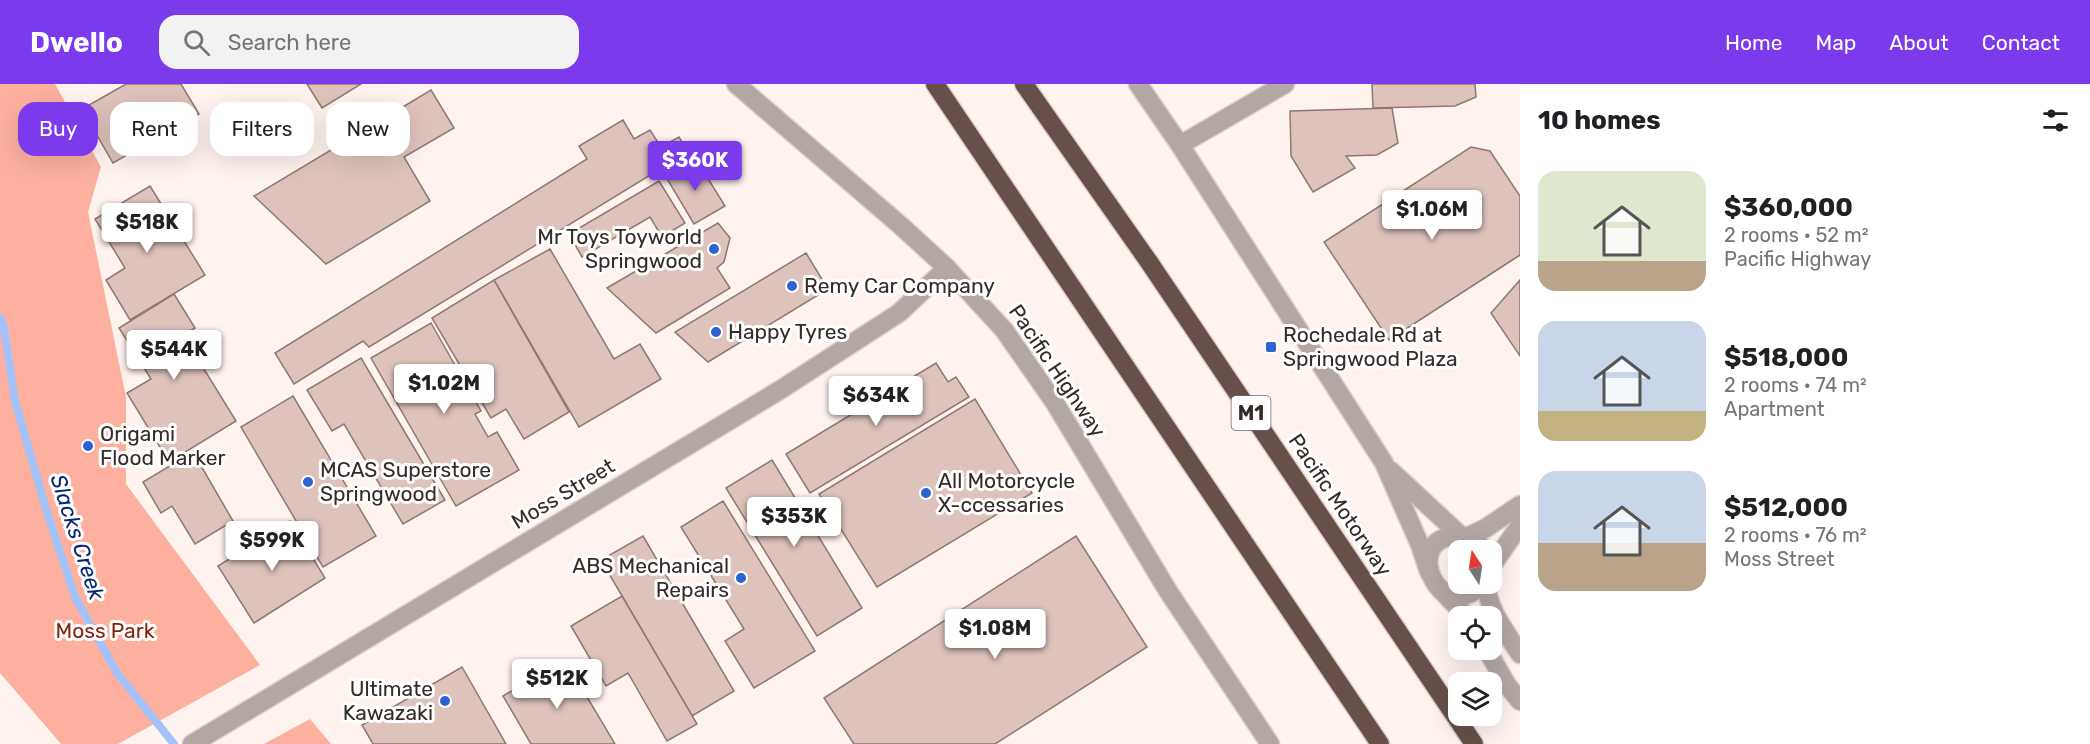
<!DOCTYPE html>
<meta charset="utf-8">
<style>
body{margin:0;font-family:Rubik,sans-serif;background:#f2f2f2;color:#202124;height:100vh;display:flex;flex-direction:column;font-size:22px;white-space:nowrap}
*{box-sizing:border-box;margin:0}
p{font-size:20px;color:#757577}
.icon{flex:none;width:33px;height:33px;fill:none;stroke:currentColor;stroke-width:2;stroke-linecap:round;stroke-linejoin:round}
.map{position:relative;flex:1;overflow:hidden}
.drawer{display:flex;flex-direction:column;background:#fff;width:570px}
.drawer>*{flex:none}
.hud{position:absolute;left:18px;top:18px;width:570px;height:54px;display:flex;gap:12px}
.needle{width:39px;rotate:348deg}
.controls{position:absolute;left:1448px;top:456px;display:grid;gap:12px}
.controls a{display:grid;place-items:center;width:54px;height:54px;border-radius:12px;background:#fff;box-shadow:0 6px 24px #0002;font-size:30px}
.price{position:absolute;translate:-50% -51px;padding:0 14px;border-radius:6px;background:#fff;color:#222;font-size:20px;line-height:39px;filter:drop-shadow(0 2px 3px #0008)}
.price::after{content:'';position:absolute;left:50%;top:36px;width:18px;height:14px;margin-left:-9px;background:inherit;clip-path:polygon(0 0,100% 0,50% 100%)}
.price.active{background:#7c3aed;color:#fff}
ul{padding:0;list-style:none}
li{display:flex;align-items:center;gap:18px;height:150px;padding:0 18px}
li span{display:grid;place-items:center;flex:none;width:168px;height:120px;border-radius:18px;color:#555}
li>.icon{margin-inline-start:auto}
span .icon{width:72px;height:72px;fill:#fffc;stroke-width:1}
li b{font-size:26px}
h2{display:flex;justify-content:space-between;align-items:center;height:72px;padding:0 18px;font-size:26px}
.chip{padding:0 21px;border-radius:18px;background:#fff;box-shadow:0 6px 24px #0002;font-size:21px;line-height:54px}
.chip.active{background:#7c3aed;color:#fff}
header{display:flex;align-items:center;gap:36px;box-sizing:border-box;height:84px;padding:0 30px;background:#7c3aed;color:#fff}
header strong{font-size:28px}
nav{display:flex;gap:33px;margin-inline-start:auto;font-size:21px}
.search{width:420px;height:54px;background:#f2f2f2;display:flex;align-items:center;gap:15px;box-sizing:border-box;padding:0 21px;border-radius:18px;color:#757577;font-size:22px}
main{display:flex;flex:1;min-height:0}
.map>svg:first-child{display:block}
.green{fill:#fdb09e}
.lines{fill:none;stroke-linecap:round;stroke-linejoin:round}
.stream{stroke:#a3c2f9;stroke-width:8}
.building{fill:#dec3bc;stroke:#907771;stroke-width:1.5}
.minor-casing{stroke:#dacfcc;stroke-width:21}
.highway-casing{stroke:#dacfcc;stroke-width:21}
.minor{stroke:#b3a7a4;stroke-width:18}
.highway{stroke:#67504a;stroke-width:18}
.poi-dot{fill:#2c63d1;stroke:#fff;stroke-width:2}
.labels{text-anchor:middle;stroke-width:6;stroke-linejoin:round;paint-order:stroke}
.shield{fill:#fff;stroke:#716a68;stroke-width:1.5}
.shield-label{font-size:20px;font-weight:bold;fill:#342a28}
.poi-label{font-size:21px;fill:#342a28;stroke:#fff;text-anchor:start}
.street-label{font-size:21px;fill:#342a28;stroke:#fff}
.park-label{font-size:21px;fill:#86230d;stroke:#fff}
.water-label{font-size:22px;font-style:italic;fill:#032774;stroke:#fff}
</style>
<header>
<strong>Dwello</strong>
<div class="search"><svg class="icon" aria-label="search" viewBox="0 0 24 24"><circle cx="10" cy="10" r="6"/><path d="M15 15l6 6"/></svg>Search here</div>
<nav><a>Home</a><a>Map</a><a>About</a><a>Contact</a></nav>
</header>
<main>
<div class="map">
<svg width="1520" height="660" viewBox="0 0 1520 660">
<rect width="100%" height="100%" fill="#fff3f0"/>
<g class="green">
<path d="M0,0h55l46,83 -13,45 38,185v87l134,181 -142,79h-57l-61,-71z"/>
<path d="M310,635l21,25h-67z"/>
</g>
<g class="lines">
<path class="stream" d="M0,234l4,10 11,73 31,108 29,88 42,76 57,71"/>
</g>
<g class="building">
<path d="M126,0h55l18,30 -86,49 -31,-54z"/>
<path d="M307,0h54l-39,24z"/>
<path d="M1372,0h103l1,13 -21,9 -82,2z"/>
<path d="M431,6l23,38 -50,29 26,44 -104,63 -72,-68z"/>
<path d="M1392,24l6,35 -21,12 -31,1 9,12 -42,24 -22,-36 -1,-45z"/>
<path d="M623,36l11,19 16,-9 11,17 18,-10 9,15 -319,195 -6,-6 -69,43 -19,-31 312,-194 -8,-13z"/>
<path d="M1471,63l19,4 30,45v59l-131,85 -65,-98z"/>
<path d="M696,75l29,47 -31,18 -28,-47z"/>
<path d="M659,97l26,42 -23,14 -12,-20 -68,40 -13,-23z"/>
<path d="M150,102l55,89 -75,45 -24,-40 19,-12 -30,-49z"/>
<path d="M718,139l12,15 -6,24 -7,6 13,20 -74,45 -49,-45z"/>
<path d="M550,165l64,110 26,-15 21,35 -82,48 -85,-147z"/>
<path d="M806,169l22,36 -120,73 -33,-30z"/>
<path d="M494,196l75,132 -45,27 -18,-30 -15,9 -59,-100z"/>
<path d="M1520,196v76l-29,-43z"/>
<path d="M174,210l21,34 -12,7 53,86 -67,41 -42,-69 24,-14 -32,-51z"/>
<path d="M431,239l50,88 -6,3 13,23 9,-5 22,38 -63,36 -85,-148z"/>
<path d="M361,274l84,142 -42,24 -59,-100 -12,7 -25,-41z"/>
<path d="M936,279l12,19 8,-5 13,20 -159,96 -24,-39z"/>
<path d="M293,312l83,140 -53,31 -82,-140z"/>
<path d="M975,315l57,94 -155,94 -58,-93z"/>
<path d="M193,368l40,69 -38,23 -23,-38 -11,7 -18,-31z"/>
<path d="M772,376l90,148 -45,28 -91,-148z"/>
<path d="M723,417l92,150 -61,37 -29,-47 19,-12 -63,-102z"/>
<path d="M290,437l35,57 -71,45 -36,-57z"/>
<path d="M643,452l91,155 -42,25 -91,-156z"/>
<path d="M1076,452l71,111 -152,97h-141l-30,-46z"/>
<path d="M622,512l75,128 -30,17 -39,-68 -22,13 -35,-60z"/>
<path d="M565,576l50,84h-84l-28,-48z"/>
<path d="M462,583l44,77h-133l-11,-19z"/>
</g>
<g class="lines">
<defs>
<g id="minor">
<path d="M736,0l164,141 47,43 57,62 51,73 113,188 102,153"/>
<path d="M1138,0l42,61 204,318 36,82 9,27"/>
<path d="M1180,61l105,-61"/>
<path d="M1391,387l69,64"/>
<path d="M1467,453l19,-9 34,-23"/>
<path d="M1491,483l29,-42"/>
<path d="M1482,500c-43,45 -82,-47 -25,-48 12,-1 21,5 27,14"/>
<path d="M1486,500c2,26 20,48 34,70"/>
<path d="M1440,505l26,27"/>
<path d="M1487,566l20,35 13,16"/>
<path d="M192,660l588,-354 119,-77 48,-45"/>
</g>
<g id="highway">
<path d="M935,0l445,660"/>
<path d="M1024,0l125,178 325,482"/>
</g>
</defs>
<use href="#minor" class="minor-casing"/>
<use href="#highway" class="highway-casing"/>
<use href="#minor" class="minor"/>
<use href="#highway" class="highway"/>
</g>
<g class="poi-dot">
<circle cx="714" cy="165" r="6"/>
<circle cx="792" cy="202" r="6"/>
<circle cx="716" cy="248" r="6"/>
<rect x="1265" y="257" width="12" height="12" rx="3"/>
<circle cx="88" cy="362" r="6"/>
<circle cx="308" cy="398" r="6"/>
<circle cx="926" cy="409" r="6"/>
<circle cx="741" cy="494" r="6"/>
<circle cx="445" cy="617" r="6"/>
</g>
<g class="labels">
<rect class="shield" x="1231.5" y="312" width="39" height="34" rx="4.5"/>
<g class="shield-label">
<text x="1251" y="336">M1</text>
</g>
<g class="poi-label">
<text x="702" y="160" text-anchor="end">Mr Toys Toyworld<tspan x="702" dy="24">Springwood</tspan></text>
<text x="804" y="209">Remy Car Company</text>
<text x="728" y="255">Happy Tyres</text>
<text x="1283" y="258">Rochedale Rd at<tspan x="1283" dy="24">Springwood Plaza</tspan></text>
<text x="100" y="357">Origami<tspan x="100" dy="24">Flood Marker</tspan></text>
<text x="320" y="393">MCAS Superstore<tspan x="320" dy="24">Springwood</tspan></text>
<text x="938" y="404">All Motorcycle<tspan x="938" dy="24">X-ccessaries</tspan></text>
<text x="729" y="489" text-anchor="end">ABS Mechanical<tspan x="729" dy="24">Repairs</tspan></text>
<text x="433" y="612" text-anchor="end">Ultimate<tspan x="433" dy="24">Kawazaki</tspan></text>
</g>
<g class="street-label">
<text transform="translate(1057 287) rotate(56)" y="7">Pacific Highway</text>
<text transform="translate(563 410) rotate(-31)" y="7">Moss Street</text>
<text transform="translate(1340 421) rotate(56)" y="7">Pacific Motorway</text>
</g>
<g class="park-label">
<text x="105" y="554">Moss Park</text>
</g>
<g class="water-label">
<text transform="translate(78 453) rotate(72)" y="8">Slacks Creek</text>
</g>
</g>
</svg>
<div class="controls">
<a><svg class="needle" viewBox="-14 -14 28 28"><path d="M0-13l5 13h-10z" fill="#e53935"/><path d="M0 13l5-13h-10z" fill="#757577"/></svg></a>
<a><svg class="icon" aria-label="locate" viewBox="0 0 24 24"><circle cx="12" cy="12" r="6"/><path d="M12 2v4M12 18v4M2 12h4M18 12h4"/></svg></a>
<a><svg class="icon" aria-label="layers" viewBox="0 0 24 24"><path d="M12 4l9 5-9 5-9-5zM3 14l9 5 9-5"/></svg></a>
</div>
<b class="price active" style="left:695px;top:108px">$360K</b>
<b class="price" style="left:1432px;top:157px">$1.06M</b>
<b class="price" style="left:147px;top:170px">$518K</b>
<b class="price" style="left:174px;top:297px">$544K</b>
<b class="price" style="left:444px;top:331px">$1.02M</b>
<b class="price" style="left:876px;top:343px">$634K</b>
<b class="price" style="left:794px;top:464px">$353K</b>
<b class="price" style="left:272px;top:488px">$599K</b>
<b class="price" style="left:995px;top:576px">$1.08M</b>
<b class="price" style="left:557px;top:626px">$512K</b>
<div class="hud">
<a class="chip active">Buy</a>
<a class="chip">Rent</a>
<a class="chip">Filters</a>
<a class="chip">New</a>
</div>
</div>
<section class="drawer">
<h2>10 homes<svg class="icon" aria-label="filters" viewBox="0 0 24 24"><path d="M4 7h16M4 17h16"/><circle cx="9" cy="7" r="2"/><circle cx="15" cy="17" r="2"/></svg></h2>
<ul>
<li><span style="background:linear-gradient(#dfe7d0 75%,#b9a48a 0)"><svg class="icon" aria-label="home" viewBox="0 0 24 24"><path d="M3 11l9-7 9 7M6 9v11h12V9"/></svg></span><div><b>$360,000</b><p>2 rooms · 52 m²</p><p>Pacific Highway</p></div></li>
<li><span style="background:linear-gradient(#c9d6e8 75%,#c2b280 0)"><svg class="icon" aria-label="home" viewBox="0 0 24 24"><path d="M3 11l9-7 9 7M6 9v11h12V9"/></svg></span><div><b>$518,000</b><p>2 rooms · 74 m²</p><p>Apartment</p></div></li>
<li><span style="background:linear-gradient(#c9d6e8 60%,#b9a48a 0)"><svg class="icon" aria-label="home" viewBox="0 0 24 24"><path d="M3 11l9-7 9 7M6 9v11h12V9"/></svg></span><div><b>$512,000</b><p>2 rooms · 76 m²</p><p>Moss Street</p></div></li>
</ul>
</section>
</main>
